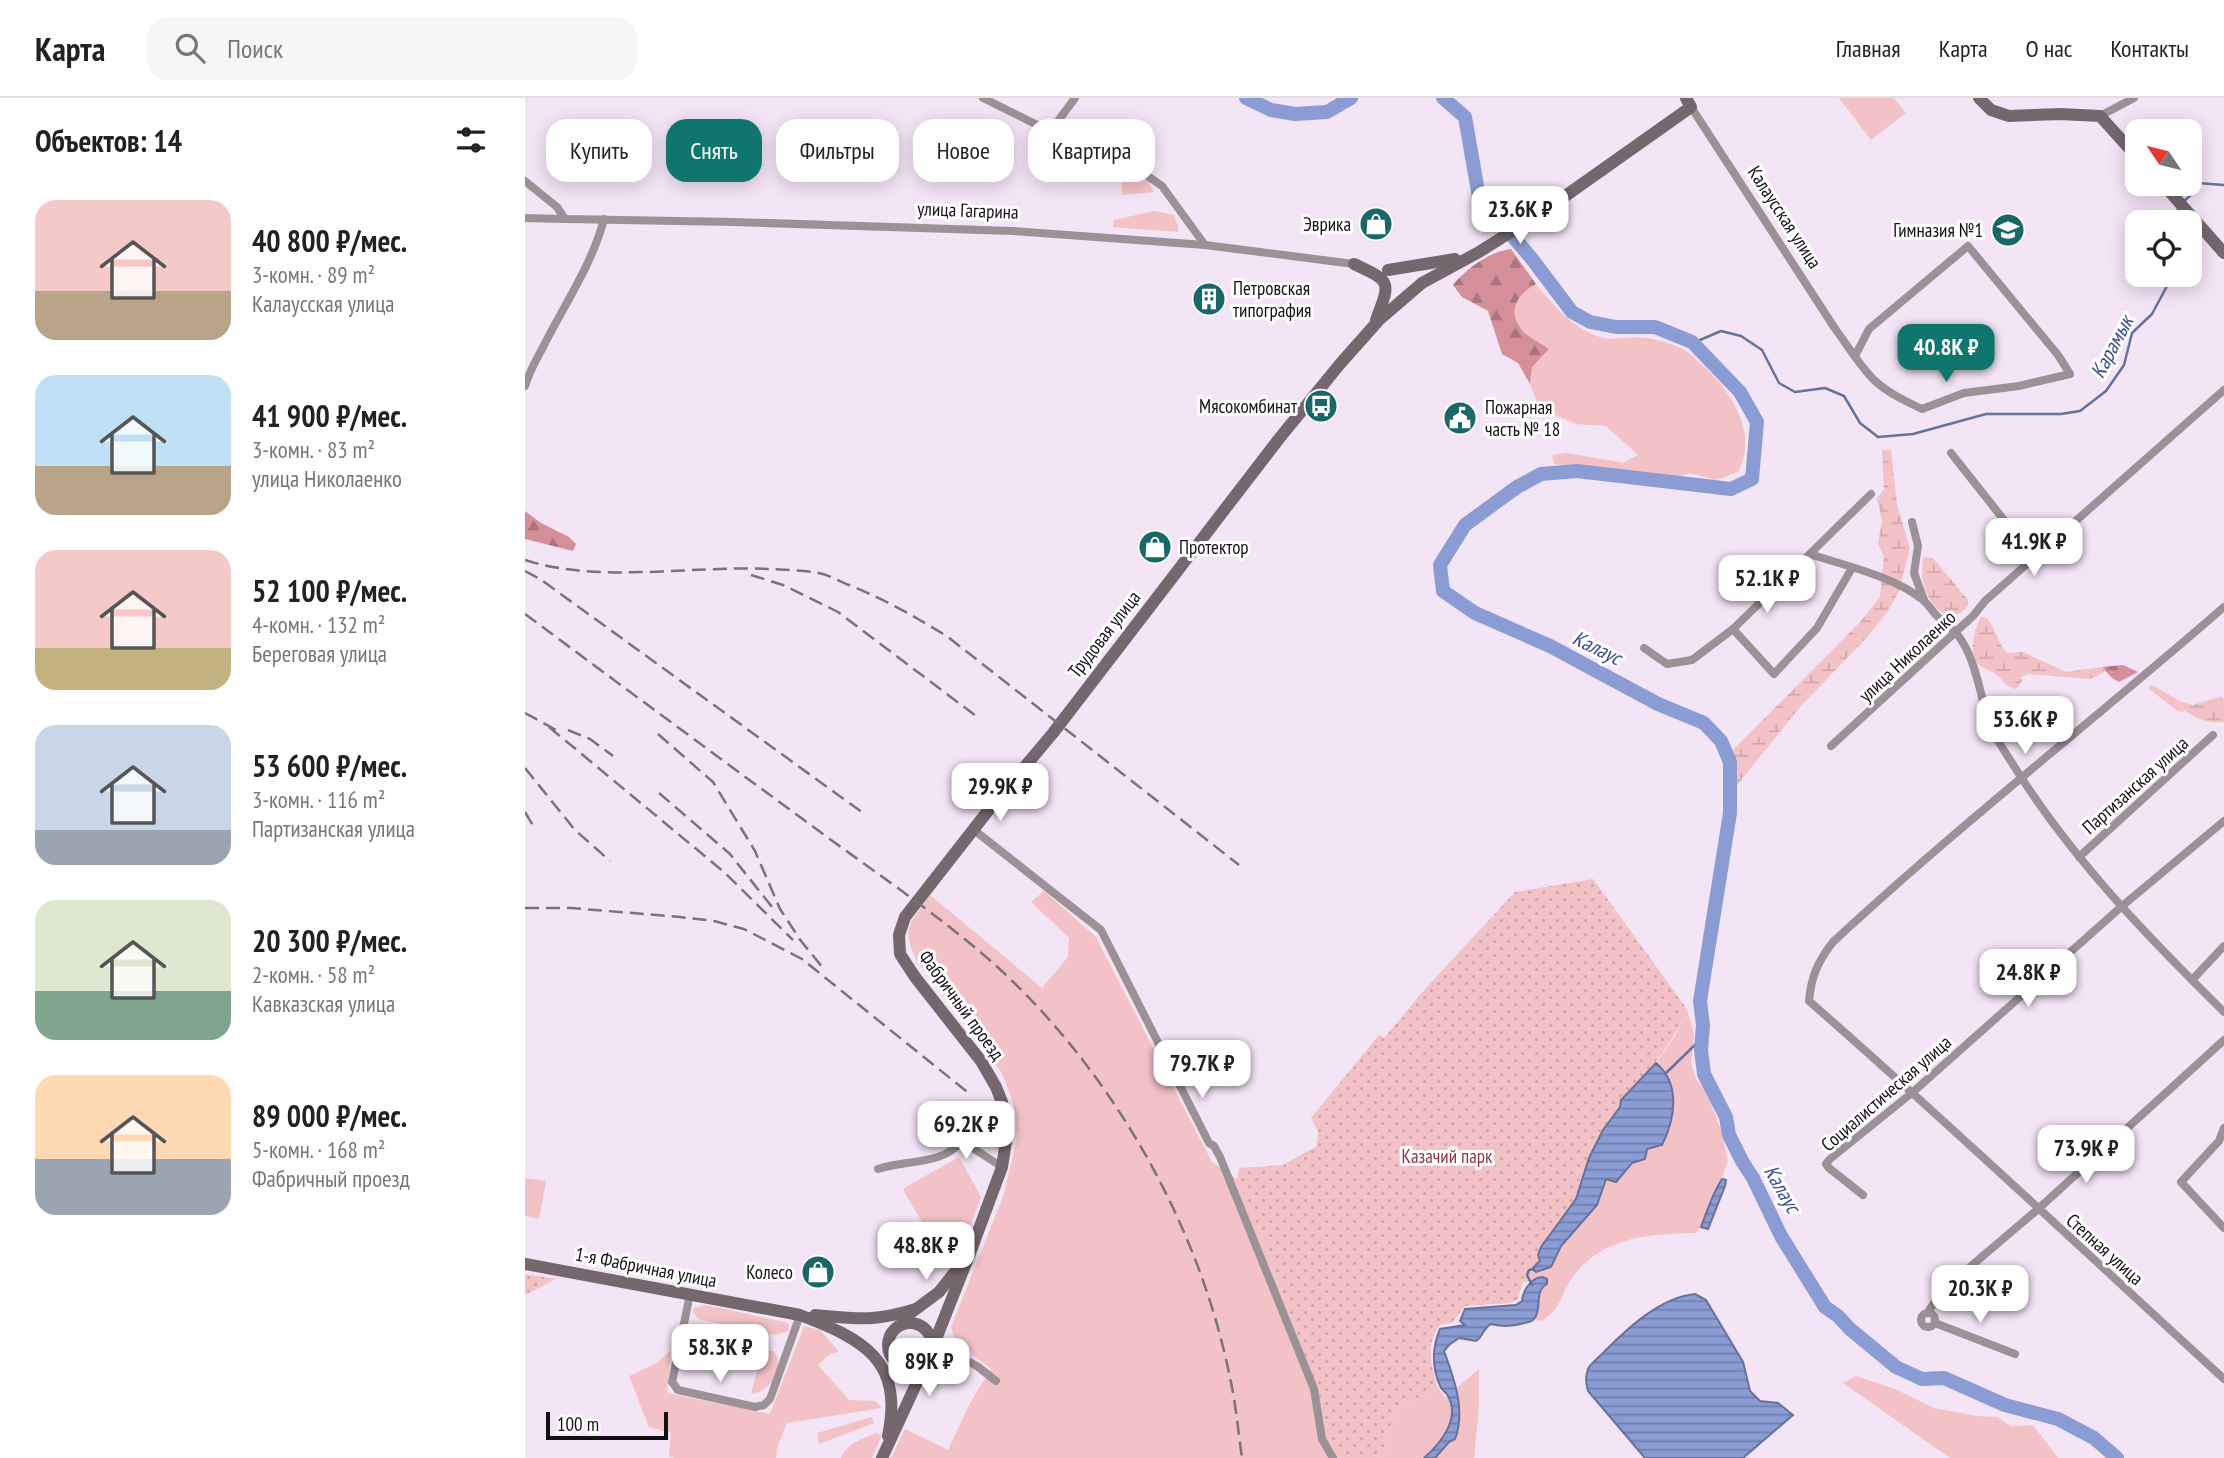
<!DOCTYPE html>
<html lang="ru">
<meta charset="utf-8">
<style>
body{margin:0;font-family:"PT Sans Narrow",sans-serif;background:#f6f6f6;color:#222;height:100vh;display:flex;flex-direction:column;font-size:26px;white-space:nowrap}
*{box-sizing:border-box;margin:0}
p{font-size:23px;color:#767676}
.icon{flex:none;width:38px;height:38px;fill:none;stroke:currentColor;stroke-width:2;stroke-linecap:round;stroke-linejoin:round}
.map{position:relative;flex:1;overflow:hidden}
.details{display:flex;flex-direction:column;background:#fff;width:525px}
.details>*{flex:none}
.hud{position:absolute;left:21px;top:21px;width:665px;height:63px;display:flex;gap:14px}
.needle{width:46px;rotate:305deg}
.buttons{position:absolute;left:1600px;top:21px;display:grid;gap:14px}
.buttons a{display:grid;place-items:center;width:77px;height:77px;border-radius:14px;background:#fff;box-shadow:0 4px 18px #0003;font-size:35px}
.scale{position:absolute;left:21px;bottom:18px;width:122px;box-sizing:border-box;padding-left:7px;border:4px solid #140f15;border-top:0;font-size:19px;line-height:24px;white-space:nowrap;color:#140f15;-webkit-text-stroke:5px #fff;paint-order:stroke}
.price{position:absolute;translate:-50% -60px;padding:0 16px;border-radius:14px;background:#fff;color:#222;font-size:23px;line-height:46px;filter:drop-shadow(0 2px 4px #0008)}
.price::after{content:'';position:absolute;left:50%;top:42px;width:21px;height:16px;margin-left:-10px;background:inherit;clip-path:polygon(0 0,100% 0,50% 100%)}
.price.current{background:#0f766e;color:#fff}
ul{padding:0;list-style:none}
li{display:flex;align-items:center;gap:21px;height:175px;padding:0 35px}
li span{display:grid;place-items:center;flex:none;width:196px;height:140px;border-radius:21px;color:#555}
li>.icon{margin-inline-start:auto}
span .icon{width:84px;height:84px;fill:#fffc;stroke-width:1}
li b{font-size:30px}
h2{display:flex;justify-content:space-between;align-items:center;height:84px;padding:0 35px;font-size:30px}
.tag{padding:0 24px;border-radius:21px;background:#fff;box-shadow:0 4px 18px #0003;font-size:24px;line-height:63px}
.tag.current{background:#0f766e;color:#fff}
header{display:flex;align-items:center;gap:42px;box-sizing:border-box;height:98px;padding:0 35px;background:#fff;border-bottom:2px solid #e0e0e0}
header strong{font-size:33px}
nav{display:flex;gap:38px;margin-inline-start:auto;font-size:24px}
.search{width:490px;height:63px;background:#f6f6f6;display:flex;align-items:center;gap:18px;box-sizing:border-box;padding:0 24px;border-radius:21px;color:#767676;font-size:26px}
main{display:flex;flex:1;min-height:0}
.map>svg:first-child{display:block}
.green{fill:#f3c2c7}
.forest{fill:url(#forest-firs)}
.wetland{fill:url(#wetland-marsh)}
.park{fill:url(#park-dots)}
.water{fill:url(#water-rules);stroke:#67729b;stroke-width:2}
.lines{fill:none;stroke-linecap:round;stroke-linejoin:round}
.stream{stroke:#67729b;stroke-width:2.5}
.river{stroke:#8b9cd4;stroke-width:14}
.street{stroke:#9b9196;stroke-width:8}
.secondary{stroke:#75676e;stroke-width:12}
.rail{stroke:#7c727e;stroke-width:2.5;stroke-dasharray:14 7;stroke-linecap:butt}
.labels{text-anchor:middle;stroke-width:6;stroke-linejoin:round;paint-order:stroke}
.street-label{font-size:19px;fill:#140f15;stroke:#fff}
.poi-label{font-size:19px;fill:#140f15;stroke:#fff;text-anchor:end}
.park-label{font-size:19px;fill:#8a3646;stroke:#fff}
.water-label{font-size:21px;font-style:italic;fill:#3b4c91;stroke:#fff}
</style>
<header>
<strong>Карта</strong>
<div class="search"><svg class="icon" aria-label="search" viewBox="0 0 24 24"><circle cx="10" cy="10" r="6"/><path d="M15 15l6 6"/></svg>Поиск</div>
<nav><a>Главная</a><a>Карта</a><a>О нас</a><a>Контакты</a></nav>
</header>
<main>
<section class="details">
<h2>Объектов: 14<svg class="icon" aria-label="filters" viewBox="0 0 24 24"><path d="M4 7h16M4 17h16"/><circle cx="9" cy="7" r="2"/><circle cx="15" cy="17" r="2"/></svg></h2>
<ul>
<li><span style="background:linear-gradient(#f6c9c9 65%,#b9a48a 0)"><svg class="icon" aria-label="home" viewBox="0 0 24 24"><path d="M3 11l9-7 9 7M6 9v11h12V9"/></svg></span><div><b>40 800 ₽/мес.</b><p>3-комн. · 89 m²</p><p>Калаусская улица</p></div></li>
<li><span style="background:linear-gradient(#bfe0f5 65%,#b9a48a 0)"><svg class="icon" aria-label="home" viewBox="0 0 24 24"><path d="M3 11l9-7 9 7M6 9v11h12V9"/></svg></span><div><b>41 900 ₽/мес.</b><p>3-комн. · 83 m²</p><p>улица Николаенко</p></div></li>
<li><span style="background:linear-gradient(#f6c9c9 70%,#c2b280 0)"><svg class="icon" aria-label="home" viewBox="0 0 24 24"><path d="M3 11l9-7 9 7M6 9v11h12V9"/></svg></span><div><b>52 100 ₽/мес.</b><p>4-комн. · 132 m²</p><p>Береговая улица</p></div></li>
<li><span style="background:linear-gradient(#c9d6e8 75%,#9aa5b1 0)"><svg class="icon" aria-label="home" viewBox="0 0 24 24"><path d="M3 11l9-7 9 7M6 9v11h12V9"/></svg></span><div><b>53 600 ₽/мес.</b><p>3-комн. · 116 m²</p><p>Партизанская улица</p></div></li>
<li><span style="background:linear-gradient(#dfe7d0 65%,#7fa58c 0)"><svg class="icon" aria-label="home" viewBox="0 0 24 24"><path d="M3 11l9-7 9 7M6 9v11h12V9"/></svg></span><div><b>20 300 ₽/мес.</b><p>2-комн. · 58 m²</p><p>Кавказская улица</p></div></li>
<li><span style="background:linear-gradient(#ffd9b3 60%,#9aa5b1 0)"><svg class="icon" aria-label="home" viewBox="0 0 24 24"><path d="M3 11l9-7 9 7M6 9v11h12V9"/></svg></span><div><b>89 000 ₽/мес.</b><p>5-комн. · 168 m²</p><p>Фабричный проезд</p></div></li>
</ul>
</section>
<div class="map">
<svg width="1699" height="1360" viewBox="0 0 1699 1360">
<defs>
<pattern id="forest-firs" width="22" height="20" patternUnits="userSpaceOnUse" patternTransform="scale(1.75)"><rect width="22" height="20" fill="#d48f98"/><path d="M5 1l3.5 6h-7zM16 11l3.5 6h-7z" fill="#ab737b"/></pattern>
<pattern id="wetland-marsh" width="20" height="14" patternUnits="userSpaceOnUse" patternTransform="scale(1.75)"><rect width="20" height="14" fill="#f3c2c7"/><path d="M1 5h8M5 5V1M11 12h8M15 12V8" fill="none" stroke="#cfa6aa"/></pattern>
<pattern id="park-dots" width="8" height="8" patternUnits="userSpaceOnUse" patternTransform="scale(1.75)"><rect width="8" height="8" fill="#f3c2c7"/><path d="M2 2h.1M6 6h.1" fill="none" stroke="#cfa6aa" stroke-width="1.8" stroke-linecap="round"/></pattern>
<pattern id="water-rules" width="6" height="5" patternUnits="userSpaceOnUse" patternTransform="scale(1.75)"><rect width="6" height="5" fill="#8b9cd4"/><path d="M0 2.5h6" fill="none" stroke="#707eab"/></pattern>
</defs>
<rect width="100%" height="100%" fill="#f3e4f6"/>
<g class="green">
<path d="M1314,0h55l12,15 -35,27z"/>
<path d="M603,75l20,8 6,11 -32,3v-14z"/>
<path d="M629,113l20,4 4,11v6l-65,-5 1,-7z"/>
<path d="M1011,186c16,19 33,40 56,50 21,10 31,1 52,4 12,1 26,5 37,10 7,3 14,11 20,16 30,26 58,70 37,108l-22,8 -27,-7 -9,4 -126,-13 -2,-9 15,-2 56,10 15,-8 -32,-29 -30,-2 -19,-8 -19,-12 -8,-20 2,-17 17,-18c-8,-6 -22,-12 -28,-20 -14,-19 -3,-35 15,-45z"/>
<path d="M1627,587l28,16 -3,2 8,10 -9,-3 -28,-22z"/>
<path d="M519,793l52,46 116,225 25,17 27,62 57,164 10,41 9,12h-449l14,-29 43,21 22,-47 21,-34 -36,-29 -4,-13 53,-133 13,-56 -3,-33 -12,-32 -84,-110c-18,-36 -9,-37 12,-68l112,93 26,-31 1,-19 -38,-36z"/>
<path d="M1162,911l7,26 -3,28 5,16 10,12 15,39 7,31 -13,35 -5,4 -9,27 -6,6c-47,1 -94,4 -123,45 -12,17 -10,30 -30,43l-8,-2 8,-32 -6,-9 -6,4 -3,-7 2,-5 7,2 21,-20 40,-47 9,-26 10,3 31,-33 15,-4 3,-5c3,-27 14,-57 -9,-77l19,-27z"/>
<path d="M434,1059l22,40 -21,56 -7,11 -15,-8 -5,-10 2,-3 -31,-51v-4z"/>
<path d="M0,1080l21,3 -7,38 -14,-3z"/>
<path d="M181,1207l82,18 1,8 -14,4 -77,-16 -5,-7 1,-4z"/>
<path d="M279,1228l16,4 19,22 -9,2 -12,11 31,35 26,1 7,7 -95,15 -9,22 -2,13h-102l-5,-2 2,-23 -22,-6 -20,-51 28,-13 14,-13 -4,43 103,21z"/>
<path d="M191,1247l32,7 -1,5 -32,-7 -2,-2z"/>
<path d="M241,1253h7c15,15 -4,42 -22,43l10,-40z"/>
<path d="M954,1271v38l-5,51h-92l14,-49 42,-21 7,10z"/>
<path d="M1331,1278l39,13 39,19 43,8 20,1 14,9 22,-1 25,33h-108l-107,-75z"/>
<path d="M347,1319l2,6 -55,21 -2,-11z"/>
<path d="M351,1335l6,2 -10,23h-31c7,-16 20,-18 35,-25z"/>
</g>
<g class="forest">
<path d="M986,151l25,35c-18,10 -29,26 -15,45 6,8 20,14 28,20l-17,18 -2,17 -12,-21 -16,-9 -14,-43 -26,-14 -9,-12c14,-17 36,-33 58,-36z"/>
<path d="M0,413l16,12 28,14 7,7 -3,7 -48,-12z"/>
<path d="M1598,567l15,7 -19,10 -7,-4 -10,-11z"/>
</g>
<g class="wetland">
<path d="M1357,352h9l6,54 13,45 -12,44 -10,18 -18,23 -70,73 -63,78 -5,-34 130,-131 18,-23 4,-41 -6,-12 4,-23 -5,-23 7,-9z"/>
<path d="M1399,459l9,1 35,42v5l-6,7 -11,5c-23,-7 -34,-39 -27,-60z"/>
<path d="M1456,519l6,1c9,11 10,24 20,35l16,-1 43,20 36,-5 3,5 -15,7 -62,-5 -8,3 2,4 -6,8c-12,-3 -12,-9 -22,-16 -5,-4 -14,-5 -18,-12 -7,-11 -1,-34 5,-44z"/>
<path d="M1697,598l2,4v22c-18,2 -36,-6 -47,-19l3,-2 13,4z"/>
</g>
<g class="park">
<path d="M1068,781l94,130c-15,36 -38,63 -66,91l-1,7 -17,23 -14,28 -13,41 -24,31 -15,37 -8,3 -2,5 3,7h-7l-5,17 -8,4 -45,3 -13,17 -12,2c-15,19 -9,41 -2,63l-42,21 -14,49h-42l-9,-12 -10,-41 -57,-164 -27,-62 2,-11 44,-3 34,-19 1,-15 -7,-13 68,-83 5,3 42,-50 89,-96z"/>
<path d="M0,1176l31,5 -31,16z"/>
</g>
<g class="water">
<path d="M1131,965c25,21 19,56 6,82l-15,4 -2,10 -13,4 -16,19 -10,-3 -9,26 -36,41 -10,21 -15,5 -4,-3 8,-8 -2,-6 3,-8 35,-48 13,-41 14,-28 17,-23 1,-7z"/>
<path d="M1197,1081l4,1 -1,6 -17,43 -7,-2c7,-18 11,-33 21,-48z"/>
<path d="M1017,1179l5,2v5c-14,8 -4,25 -13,35 -5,5 -5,2 -10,4 -12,4 -21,4 -33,1 -8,4 -8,13 -15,17l-17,-3 -10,7 -5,6c10,27 22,60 11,88l-6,3 -14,16h-11c16,-14 37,-39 24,-62 -1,-3 -5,-5 -7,-8 -9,-19 -9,-40 -1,-59l25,-4 -5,-4 5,-12 51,-4 6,-4c1,-11 9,-23 20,-24z"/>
<path d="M1170,1196l11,6 37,62 7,29 10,10 18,2 15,12 -50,43h-98l-57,-67c-2,-8 -3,-14 0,-22 3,-6 10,-11 15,-16 25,-25 56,-55 92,-59z"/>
</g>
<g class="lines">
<g class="stream">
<path d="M1659,103l8,-7 6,-11 26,2"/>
<path d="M1644,124l9,-13"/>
<path d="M1168,245l28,-12 20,5 21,14 17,33 16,9 30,-4 19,8 16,27 18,14 35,-3 73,-20h75l19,-3 26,-20 18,-26 8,-32 20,-19 15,-28 13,-11"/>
<path d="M1140,976l36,-35"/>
<path d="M1007,1187l-5,-10 2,-5 5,-1"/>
</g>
<g class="river">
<path d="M721,0l25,12 24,4 32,-2 24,-14"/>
<path d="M918,0l22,19 14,80 53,62 40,53 18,10 26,5h39l37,15 48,50 17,30 -5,57 -21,10 -154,-18 -36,3 -24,13 -52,38 -25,40 3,26 32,22 75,33 108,58 46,19 17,18 9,21v51l-30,188 3,24 -2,25 3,24 22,43 3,18 13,26 11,17 28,58 44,71 13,9 12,13 46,38 26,12 22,-1 61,27 53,14 36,19 23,20"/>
</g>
<g class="street">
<path d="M458,0l123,61 36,13 20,14 43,59"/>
<path d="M1166,9l143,220c13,18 25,38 40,53 14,13 31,21 48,29l42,-16 55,-7 51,-12 -12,-19 -90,-109 -99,83 -14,27"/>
<path d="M1575,18l34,-18"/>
<path d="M524,35l26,-35"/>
<path d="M0,83l32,26 8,12 170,3 278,9 192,14 149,19"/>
<path d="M0,120l40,1"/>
<path d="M0,288c4,-14 11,-26 18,-39 21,-42 49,-82 61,-128"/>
<path d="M1426,355l83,105"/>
<path d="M1387,424l6,24 -4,27 10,27"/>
<path d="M1285,456c36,12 83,22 113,46 5,4 9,11 14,16 6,6 14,11 20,18 22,28 22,67 37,99 7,14 17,28 25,41 57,89 130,164 205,238"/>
<path d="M1699,509c-130,113 -265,218 -391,335 -15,19 -22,35 -24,59 141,123 277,252 415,378"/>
<path d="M1208,531l41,45 43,-46 35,-60"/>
<path d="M1119,550l23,16 25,-4 41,-31 138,-135"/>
<path d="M1306,648l142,-130 12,-15 239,-211"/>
<path d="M449,732l127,100 108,213 5,3 6,11 94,232 8,50 11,19"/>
<path d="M1554,759l134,-122"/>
<path d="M1667,882l32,-34"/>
<path d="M1699,1030l-5,13 -38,41 43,46"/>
<path d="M426,1032l11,11 40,26"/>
<path d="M353,1071c29,-10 63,-3 84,-28"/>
<path d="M1338,1097l-34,-27 -3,-4 4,-5 83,-67 208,-185 103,-86"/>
<path d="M165,1196l-18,88 6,8 77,17 9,-2 6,-6 30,-84"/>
<circle cx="1403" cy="1222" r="7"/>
<path d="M1402,1215l17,-24 93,-79 187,-170"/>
<path d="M1410,1225l80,31"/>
<path d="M409,1246l43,22 19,15"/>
</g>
<g class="secondary">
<path d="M1454,0l12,12 18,6 51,-2 40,2 37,41"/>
<path d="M1638,86l61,69"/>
<path d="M829,166c39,18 36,18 22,56"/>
<path d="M863,172l67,-11"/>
<path d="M0,1166l275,51c63,24 104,45 88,121"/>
<path d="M387,1214l27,-20 20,-25"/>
<path d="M290,1217c43,4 58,7 101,-6"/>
<circle cx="385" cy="1247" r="22"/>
<path d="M357,1360l48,-104 40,-101 32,-86 4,-26 -4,-39 -6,-15 -15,-26 -66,-84 -15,-23 -1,-19 6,-18 86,-110 62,-74 225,-293 62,-76 39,-44 43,-37 57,-31 65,-41 147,-104 -5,-9"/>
</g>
<g class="rail">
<path d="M0,462c74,24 168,5 246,9 15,1 32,1 48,4 10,2 20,8 30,12 35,14 67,32 99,52l291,228"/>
<path d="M0,473l15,8 323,234"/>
<path d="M226,477l32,10 55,27 142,107"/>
<path d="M0,516c93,69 186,138 279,206 63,47 130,91 189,143 117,105 206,260 237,415 6,26 8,53 12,80"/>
<path d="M0,615l33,18"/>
<path d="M24,629l175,145 69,68"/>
<path d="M43,632l22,9 23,17"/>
<path d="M133,636l55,48 42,69 25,58 21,32 22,27"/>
<path d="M0,670l50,62 35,31"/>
<path d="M134,695l71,61 46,58"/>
<path d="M0,714l10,17"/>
<path d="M0,810h46l109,9 34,4 30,8 58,30 169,136"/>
</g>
</g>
<defs>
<symbol id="shop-disc" viewBox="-11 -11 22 22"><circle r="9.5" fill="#196768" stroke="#fff"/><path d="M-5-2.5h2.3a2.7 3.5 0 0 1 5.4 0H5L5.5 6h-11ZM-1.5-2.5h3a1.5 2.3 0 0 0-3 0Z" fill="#fff"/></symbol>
<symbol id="school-disc" viewBox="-11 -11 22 22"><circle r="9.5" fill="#196768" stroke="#fff"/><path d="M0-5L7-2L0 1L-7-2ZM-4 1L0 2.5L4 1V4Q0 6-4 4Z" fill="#fff"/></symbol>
<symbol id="building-disc" viewBox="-11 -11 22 22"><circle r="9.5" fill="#196768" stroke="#fff"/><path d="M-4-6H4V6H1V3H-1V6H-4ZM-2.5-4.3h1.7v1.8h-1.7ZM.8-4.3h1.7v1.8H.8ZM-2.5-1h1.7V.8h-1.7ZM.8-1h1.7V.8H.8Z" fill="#fff"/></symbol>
<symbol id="bus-disc" viewBox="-11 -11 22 22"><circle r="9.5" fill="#196768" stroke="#fff"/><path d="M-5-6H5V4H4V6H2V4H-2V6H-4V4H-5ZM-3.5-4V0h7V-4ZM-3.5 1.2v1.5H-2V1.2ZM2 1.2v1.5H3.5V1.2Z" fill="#fff"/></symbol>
<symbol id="civic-disc" viewBox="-11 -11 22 22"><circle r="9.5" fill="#196768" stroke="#fff"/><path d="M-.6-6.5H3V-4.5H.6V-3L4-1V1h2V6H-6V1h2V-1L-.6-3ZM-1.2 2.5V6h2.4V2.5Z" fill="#fff"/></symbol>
</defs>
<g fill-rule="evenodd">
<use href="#shop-disc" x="832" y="107" width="38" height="38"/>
<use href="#school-disc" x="1464" y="113" width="38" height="38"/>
<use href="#building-disc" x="665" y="182" width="38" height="38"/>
<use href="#bus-disc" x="777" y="289" width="38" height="38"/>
<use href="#civic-disc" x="916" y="301" width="38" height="38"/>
<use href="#shop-disc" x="611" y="430" width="38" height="38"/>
<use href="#shop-disc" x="274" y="1155" width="38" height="38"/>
</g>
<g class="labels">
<g class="street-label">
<text transform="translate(443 112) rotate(2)" y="7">улица Гагарина</text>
<text transform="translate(1260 119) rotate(57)" y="7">Калаусская улица</text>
<text transform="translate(579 536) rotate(-52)" y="7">Трудовая улица</text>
<text transform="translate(1382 558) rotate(-43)" y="7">улица Николаенко</text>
<text transform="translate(1610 687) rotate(-42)" y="7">Партизанская улица</text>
<text transform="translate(437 907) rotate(54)" y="7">Фабричный проезд</text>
<text transform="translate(1361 995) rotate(-41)" y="7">Социалистическая улица</text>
<text transform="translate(1580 1151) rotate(42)" y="7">Степная улица</text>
<text transform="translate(121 1169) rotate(11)" y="7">1-я Фабричная улица</text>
</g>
<g class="poi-label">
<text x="826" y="133">Эврика</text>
<text x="1458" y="139">Гимназия №1</text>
<text x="708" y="197" text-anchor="start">Петровская<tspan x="708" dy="22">типография</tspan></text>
<text x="772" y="315">Мясокомбинат</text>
<text x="960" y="316" text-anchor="start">Пожарная<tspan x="960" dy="22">часть № 18</tspan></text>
<text x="654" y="456" text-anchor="start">Протектор</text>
<text x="268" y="1181">Колесо</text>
</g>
<g class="park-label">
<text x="922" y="1065">Казачий парк</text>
</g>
<g class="water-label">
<text transform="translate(1587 249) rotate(-62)" y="7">Карамык</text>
<text transform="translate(1072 550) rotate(26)" y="7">Калаус</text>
<text transform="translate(1257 1091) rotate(60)" y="7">Калаус</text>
</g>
</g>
</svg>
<div class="buttons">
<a><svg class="needle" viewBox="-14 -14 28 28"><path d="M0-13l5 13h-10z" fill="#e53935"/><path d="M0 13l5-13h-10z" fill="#767676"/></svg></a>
<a><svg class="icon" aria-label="locate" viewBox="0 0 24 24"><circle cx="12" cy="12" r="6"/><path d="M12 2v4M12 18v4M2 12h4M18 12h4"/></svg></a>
</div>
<div class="scale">100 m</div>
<b class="price" style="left:995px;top:148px">23.6K ₽</b>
<b class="price current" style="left:1421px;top:286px">40.8K ₽</b>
<b class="price" style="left:1509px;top:480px">41.9K ₽</b>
<b class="price" style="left:1242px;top:517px">52.1K ₽</b>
<b class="price" style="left:1500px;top:658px">53.6K ₽</b>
<b class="price" style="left:475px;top:725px">29.9K ₽</b>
<b class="price" style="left:1503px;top:911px">24.8K ₽</b>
<b class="price" style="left:677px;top:1002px">79.7K ₽</b>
<b class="price" style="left:441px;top:1063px">69.2K ₽</b>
<b class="price" style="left:1561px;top:1087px">73.9K ₽</b>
<b class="price" style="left:401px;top:1184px">48.8K ₽</b>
<b class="price" style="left:1455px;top:1227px">20.3K ₽</b>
<b class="price" style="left:195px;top:1286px">58.3K ₽</b>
<b class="price" style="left:404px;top:1300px">89K ₽</b>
<div class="hud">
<a class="tag">Купить</a>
<a class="tag current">Снять</a>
<a class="tag">Фильтры</a>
<a class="tag">Новое</a>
<a class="tag">Квартира</a>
</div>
</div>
</main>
